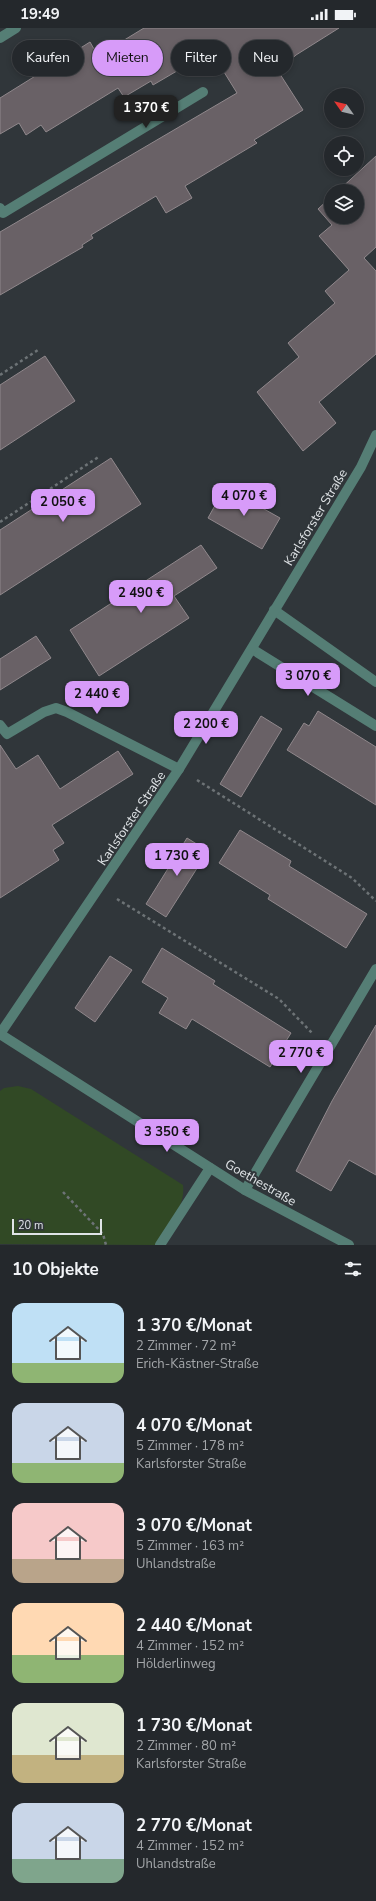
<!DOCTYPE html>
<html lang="de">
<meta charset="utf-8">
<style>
body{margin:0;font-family:"Nunito Sans",sans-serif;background:#303438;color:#f1f3f6;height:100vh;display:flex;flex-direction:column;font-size:15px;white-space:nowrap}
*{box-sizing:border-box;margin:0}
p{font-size:13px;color:#a3a6a9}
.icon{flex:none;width:22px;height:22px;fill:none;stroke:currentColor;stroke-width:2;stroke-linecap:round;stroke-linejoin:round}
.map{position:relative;height:1217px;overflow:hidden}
.sheet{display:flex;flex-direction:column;background:#24282c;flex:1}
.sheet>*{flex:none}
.banner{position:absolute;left:12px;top:12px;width:352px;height:36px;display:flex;gap:8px}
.needle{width:26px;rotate:304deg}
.tools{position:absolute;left:324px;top:60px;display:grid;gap:8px}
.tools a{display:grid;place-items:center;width:40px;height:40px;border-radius:50%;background:#24282c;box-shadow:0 2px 6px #0003,0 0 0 1px #414448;font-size:20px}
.scale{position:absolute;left:12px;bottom:10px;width:90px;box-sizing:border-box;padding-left:4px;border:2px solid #e0e4e7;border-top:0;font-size:11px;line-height:14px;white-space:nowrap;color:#e0e4e7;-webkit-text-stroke:3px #30363a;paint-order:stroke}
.price{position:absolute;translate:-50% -34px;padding:0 9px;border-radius:8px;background:#d79bf9;color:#111;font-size:13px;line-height:26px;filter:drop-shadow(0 1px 2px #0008)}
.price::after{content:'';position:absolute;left:50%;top:24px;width:12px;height:9px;margin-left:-6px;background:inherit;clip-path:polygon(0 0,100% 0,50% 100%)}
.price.current{background:#222;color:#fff}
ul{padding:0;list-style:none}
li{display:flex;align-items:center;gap:12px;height:100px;padding:0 12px}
li span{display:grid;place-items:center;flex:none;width:112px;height:80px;border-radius:12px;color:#555}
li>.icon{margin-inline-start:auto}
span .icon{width:48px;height:48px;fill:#fffc;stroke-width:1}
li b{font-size:17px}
h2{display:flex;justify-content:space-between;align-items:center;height:48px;padding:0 12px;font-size:17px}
.tag{padding:0 14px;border-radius:18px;background:#24282c;box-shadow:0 2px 6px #0003,0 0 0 1px #414448;font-size:14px;line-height:36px}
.tag.current{background:#d79bf9;color:#111}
.status{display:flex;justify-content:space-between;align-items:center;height:28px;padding:0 20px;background:#24282c;direction:ltr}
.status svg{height:11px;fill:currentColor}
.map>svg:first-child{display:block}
.green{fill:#314925}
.building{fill:#696166;stroke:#90888c}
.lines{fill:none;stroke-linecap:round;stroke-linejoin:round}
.path{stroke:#6d7376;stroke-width:2.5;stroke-dasharray:3 3;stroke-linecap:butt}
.minor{stroke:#557e75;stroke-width:10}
.labels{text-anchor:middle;stroke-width:4;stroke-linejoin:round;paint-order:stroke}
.street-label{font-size:13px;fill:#e0e4e7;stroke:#30363a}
</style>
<div class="status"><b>19:49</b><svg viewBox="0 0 49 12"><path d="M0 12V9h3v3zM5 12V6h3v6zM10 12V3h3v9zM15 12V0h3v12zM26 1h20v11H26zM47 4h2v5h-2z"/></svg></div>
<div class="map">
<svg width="376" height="1217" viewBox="0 0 376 1217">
<rect width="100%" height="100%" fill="#30363a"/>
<path class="green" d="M18,1058l13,3 152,96c3,22 -16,42 -27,60l-156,-1v-153l4,-3z"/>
<g class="building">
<path d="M144,0h195l-43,27 -18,16 25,39 -49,30 3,3 -72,43 7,12 -26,15 -10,-17 -65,39 2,3 -11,7 1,2 -83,48v-63l237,-139 -26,-42 -58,34 -2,-4 -27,16 -6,-9 -72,44 -5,-7 -15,10 -7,-12 -19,11v-36l90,-56 8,14z"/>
<path d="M376,128v91l-12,11 12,13v83l-57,48 17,21 -33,28 -46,-59 42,-35 -11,-14 47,-40 -10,-12 24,-21 -30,-34 13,-11 -14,-16 13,-12v20h26v-26h-19z"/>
<path d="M45,328l30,45 -75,49v-65z"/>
<path d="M111,430l30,46 -141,91v-65z"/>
<path d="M227,456l23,14 -2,2 32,18 -18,31 -54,-31z"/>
<path d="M201,517l16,23 -43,28 15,22 -90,58 -29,-46z"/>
<path d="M36,608l15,22 -51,32v-31z"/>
<path d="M318,683l58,36v58l-89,-55 17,-27 5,3z"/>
<path d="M261,688l21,13 -41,68 -21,-13z"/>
<path d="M0,717l16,24 22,-14 22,34 58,-38 15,23 -81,51 12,18 -11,7 6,10 -59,38z"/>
<path d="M240,802l51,31 -2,5 78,48 -21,34 -78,-49 2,-4 -51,-32z"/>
<path d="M187,810l21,13 -42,66 -20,-13z"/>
<path d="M162,920l53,33 -2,3 78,49 -21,34 -78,-48 -6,10 -27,-16 9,-15 -26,-16z"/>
<path d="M110,928l22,14 -37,52 -20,-14z"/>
<path d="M376,997v150l-27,-15 -18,31 -35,-20 36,-70z"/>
</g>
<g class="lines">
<g class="path">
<path d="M0,347l38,-25"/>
<path d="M0,494l100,-66"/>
<path d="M197,752l155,98 24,23"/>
<path d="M117,871l162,100 34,35"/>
<path d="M63,1164l40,42 3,11"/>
</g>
<g class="minor">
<path d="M0,10l16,-10"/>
<path d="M0,180l3,5 200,-121"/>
<path d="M274,582l102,72"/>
<path d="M252,621l124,77"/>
<path d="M0,697l7,9 37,-22 12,-4 11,4 112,57"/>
<path d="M0,1006l179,-265 182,-302 15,-32"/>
<path d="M0,1006l245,156 104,55"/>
<path d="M245,1162l131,-221"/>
<path d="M160,1217l50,-77"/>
</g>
</g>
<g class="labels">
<g class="street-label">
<text transform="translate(315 489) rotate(-59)" y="5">Karlsforster Straße</text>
<text transform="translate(131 790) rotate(-56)" y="5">Karlsforster Straße</text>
<text transform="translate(261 1154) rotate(30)" y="5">Goethestraße</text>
</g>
</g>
</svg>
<div class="tools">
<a><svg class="needle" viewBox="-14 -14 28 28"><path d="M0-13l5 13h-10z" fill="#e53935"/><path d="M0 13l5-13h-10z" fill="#a3a6a9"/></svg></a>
<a><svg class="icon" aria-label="locate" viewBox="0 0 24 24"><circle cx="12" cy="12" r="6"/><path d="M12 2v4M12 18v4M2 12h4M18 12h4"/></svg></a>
<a><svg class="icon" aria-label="layers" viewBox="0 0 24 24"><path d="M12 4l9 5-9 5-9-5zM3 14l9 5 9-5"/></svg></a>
</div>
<div class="scale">20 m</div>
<b class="price current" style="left:146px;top:101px">1 370 €</b>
<b class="price" style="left:244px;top:489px">4 070 €</b>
<b class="price" style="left:63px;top:495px">2 050 €</b>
<b class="price" style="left:141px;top:586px">2 490 €</b>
<b class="price" style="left:308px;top:669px">3 070 €</b>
<b class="price" style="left:97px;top:687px">2 440 €</b>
<b class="price" style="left:206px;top:717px">2 200 €</b>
<b class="price" style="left:177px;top:849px">1 730 €</b>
<b class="price" style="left:301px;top:1046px">2 770 €</b>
<b class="price" style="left:167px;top:1125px">3 350 €</b>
<div class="banner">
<a class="tag">Kaufen</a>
<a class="tag current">Mieten</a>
<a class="tag">Filter</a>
<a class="tag">Neu</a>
</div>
</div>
<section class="sheet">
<h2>10 Objekte<svg class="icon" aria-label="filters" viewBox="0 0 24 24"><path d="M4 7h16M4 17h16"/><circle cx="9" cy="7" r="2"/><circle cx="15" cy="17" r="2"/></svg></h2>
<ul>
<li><span style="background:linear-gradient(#bfe0f5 75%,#8fb573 0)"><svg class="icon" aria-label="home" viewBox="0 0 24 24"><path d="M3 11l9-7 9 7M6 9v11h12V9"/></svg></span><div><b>1 370 €/Monat</b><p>2 Zimmer · 72 m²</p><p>Erich-Kästner-Straße</p></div></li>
<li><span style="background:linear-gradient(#c9d6e8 75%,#8fb573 0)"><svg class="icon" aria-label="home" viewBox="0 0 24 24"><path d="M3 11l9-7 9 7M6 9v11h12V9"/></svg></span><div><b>4 070 €/Monat</b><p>5 Zimmer · 178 m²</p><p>Karlsforster Straße</p></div></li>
<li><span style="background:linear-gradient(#f6c9c9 70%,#b9a48a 0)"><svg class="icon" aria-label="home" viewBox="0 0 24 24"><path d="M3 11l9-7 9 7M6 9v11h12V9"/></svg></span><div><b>3 070 €/Monat</b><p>5 Zimmer · 163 m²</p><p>Uhlandstraße</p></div></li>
<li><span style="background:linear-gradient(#ffd9b3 65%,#8fb573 0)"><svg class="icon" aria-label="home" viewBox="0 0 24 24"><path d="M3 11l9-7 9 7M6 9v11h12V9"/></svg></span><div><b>2 440 €/Monat</b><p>4 Zimmer · 152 m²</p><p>Hölderlinweg</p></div></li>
<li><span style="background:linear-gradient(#dfe7d0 65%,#c2b280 0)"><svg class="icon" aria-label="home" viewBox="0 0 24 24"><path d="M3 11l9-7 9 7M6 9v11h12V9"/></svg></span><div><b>1 730 €/Monat</b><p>2 Zimmer · 80 m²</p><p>Karlsforster Straße</p></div></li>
<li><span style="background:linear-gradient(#c9d6e8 70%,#7fa58c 0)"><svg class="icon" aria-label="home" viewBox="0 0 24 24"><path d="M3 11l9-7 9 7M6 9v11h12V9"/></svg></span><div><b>2 770 €/Monat</b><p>4 Zimmer · 152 m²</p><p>Uhlandstraße</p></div></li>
</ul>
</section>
